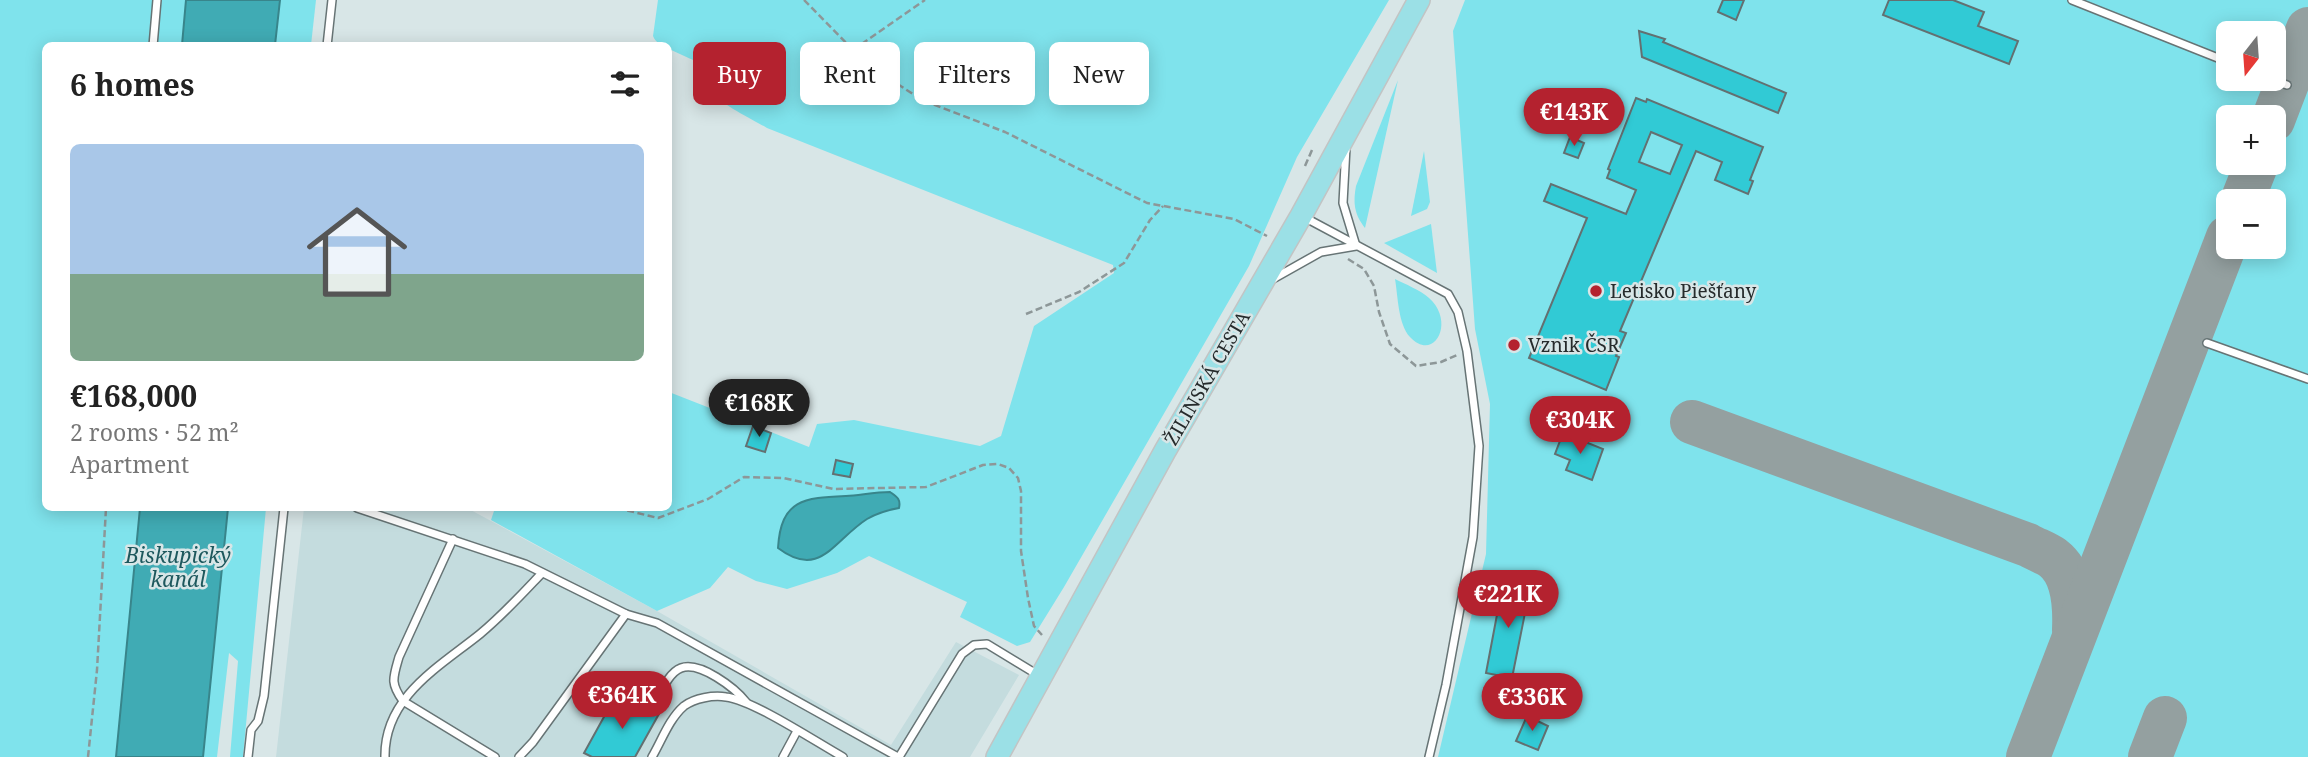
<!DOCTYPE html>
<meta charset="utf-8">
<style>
body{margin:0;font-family:"Noto Serif",serif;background:#f2f2f2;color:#222;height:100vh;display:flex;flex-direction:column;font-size:26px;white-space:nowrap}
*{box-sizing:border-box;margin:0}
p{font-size:23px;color:#767676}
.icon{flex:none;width:38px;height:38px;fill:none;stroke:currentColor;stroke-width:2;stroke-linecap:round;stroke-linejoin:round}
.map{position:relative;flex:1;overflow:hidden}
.details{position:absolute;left:42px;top:42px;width:630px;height:469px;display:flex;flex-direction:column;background:#fff;border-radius:10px;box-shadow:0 4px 18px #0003}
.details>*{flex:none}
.banner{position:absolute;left:693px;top:42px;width:665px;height:63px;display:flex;gap:14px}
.needle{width:46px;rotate:197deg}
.fabs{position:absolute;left:2216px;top:21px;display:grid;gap:14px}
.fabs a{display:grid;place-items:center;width:70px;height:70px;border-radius:10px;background:#fff;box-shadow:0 4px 18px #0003;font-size:35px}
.price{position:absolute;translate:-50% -60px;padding:0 16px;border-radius:24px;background:#b4222f;color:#fff;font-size:23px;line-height:46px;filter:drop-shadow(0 2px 4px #0008)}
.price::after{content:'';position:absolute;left:50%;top:42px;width:21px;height:16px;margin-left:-10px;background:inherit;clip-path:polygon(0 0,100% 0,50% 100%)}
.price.on{background:#222;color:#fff}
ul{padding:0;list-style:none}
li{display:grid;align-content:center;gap:14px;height:371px;padding:0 28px}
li+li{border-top:2px solid #e0e0e0}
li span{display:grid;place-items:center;height:217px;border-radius:10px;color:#555}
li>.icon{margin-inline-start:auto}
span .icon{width:126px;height:126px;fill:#fffc;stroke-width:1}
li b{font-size:30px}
h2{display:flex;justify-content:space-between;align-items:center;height:84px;padding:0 28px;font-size:30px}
.tag{padding:0 24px;border-radius:10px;background:#fff;box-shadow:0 4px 18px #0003;font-size:24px;line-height:63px}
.tag.on{background:#b4222f;color:#fff}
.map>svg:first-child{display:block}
.built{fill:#c4dcde}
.green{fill:#7fe3ec;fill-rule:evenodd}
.water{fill:#40abb4;stroke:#38858b;stroke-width:2}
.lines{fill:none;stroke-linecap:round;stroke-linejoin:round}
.taxiway{stroke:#94a0a0;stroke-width:44}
.building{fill:#31cad5;stroke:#637071;stroke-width:2;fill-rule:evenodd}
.lane-casing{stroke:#677475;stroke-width:10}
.primary-casing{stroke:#c2c4c4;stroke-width:24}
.path{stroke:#8d9798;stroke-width:2.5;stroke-dasharray:7 3.5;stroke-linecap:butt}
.lane{stroke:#fff;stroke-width:7}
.primary{stroke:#9be0e6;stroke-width:21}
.poi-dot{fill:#b4222f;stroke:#d8e6e7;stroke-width:2.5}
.labels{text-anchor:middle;stroke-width:5;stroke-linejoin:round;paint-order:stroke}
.poi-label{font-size:19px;fill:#262b2c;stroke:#d8e6e7;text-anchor:start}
.street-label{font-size:19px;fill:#262b2c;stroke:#d8e6e7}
.water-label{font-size:21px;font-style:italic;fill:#1d585d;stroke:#d8e6e7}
</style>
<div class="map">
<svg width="2308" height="757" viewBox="0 0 2308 757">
<rect width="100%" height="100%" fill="#d8e6e7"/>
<path class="built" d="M304,508h163l190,103 234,134 65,-103 63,33 -49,82h-694z"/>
<g class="green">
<path d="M0,0h186l-4,45 -136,1v462h94l-24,249h-116z"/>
<path d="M280,0h36l-5,45 -36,1z"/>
<path d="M658,0h731l-92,157 -48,109 -185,321 -34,55 -13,4 -57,-29 7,-15 -98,-46 -32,17 -50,16 -31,-8 -28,-14 -18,21 -53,23 -166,-91 4,-12h173l1,-116 140,55 8,-23 37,-4 126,26 21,-10 33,-110 80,-53 -1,-8 -346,-137c-13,-8 -44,-22 -53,-35 -6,-9 -2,-19 -8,-27l-37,-17 -1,-3c-7,-1 -12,-3 -15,-10z"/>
<path d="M1465,0h843v757h-870l48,-203 4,-150 -15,-75 -22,-298zM2228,33h45v46h-45zM2228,117h45v46h-45zM2228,201h45v46h-45z"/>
<path d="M1398,80l-33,148c-11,-14 -12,-25 -9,-42z"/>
<path d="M1424,151l6,51 -3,7 -16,7z"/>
<path d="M1431,224l6,49 -53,-30z"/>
<path d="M1395,279c10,5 25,11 34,19 27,24 5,65 -19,39 -12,-13 -12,-41 -15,-58z"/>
<path d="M228,508h38l-23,249h-13l8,-96 -9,-8 -12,104h-14z"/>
</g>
<g class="water">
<path d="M186,0h94l-5,45h-93z"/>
<path d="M890,492c7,5 11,7 9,16 -11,2 -22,5 -32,11 -33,21 -47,61 -89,29 3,-49 26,-50 68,-52 15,-1 29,-4 44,-4z"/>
<path d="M140,508h88l-25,249h-87z"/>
</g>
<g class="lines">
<g class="taxiway">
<path d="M2273,120l35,-91"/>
<path d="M2242,201l15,-38"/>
<path d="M1692,422l336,123c7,4 18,8 25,13 21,16 22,48 21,72"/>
<path d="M2028,757l200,-520"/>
<path d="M2150,757l15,-39"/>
</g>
</g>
<g class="building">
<path d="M1723,0h21l-8,20 -18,-8z"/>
<path d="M1889,0h64l31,12 -6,14 40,15 -9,23 -126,-49z"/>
<path d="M1639,31l26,8 -2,3 123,51 -8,20 -136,-56z"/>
<path d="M1636,98l10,4 1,-3 116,48 -13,33 3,1 -5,13 -33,-14 7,-18 -26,-11 -76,180 6,2 -10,23 3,1 -13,33 -77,-32 58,-140 -43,-17 7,-17 75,30 10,-24 -29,-12 3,-8 -2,-1zM1651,132l31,13 -12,29 -31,-12z"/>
<path d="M1570,137l14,6 -6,15 -14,-5z"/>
<path d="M753,426l18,7 -6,19 -19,-6z"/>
<path d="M1563,433l40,16 -11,31 -26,-10 4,-10 -15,-6z"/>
<path d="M836,460l17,4 -3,13 -17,-3z"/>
<path d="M1503,583l27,5 -18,90 -26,-5z"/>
<path d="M615,697l25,15 5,-9 15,9 -25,45h-43l-8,-4z"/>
<path d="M1527,716l21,10 -10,24 -22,-9z"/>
</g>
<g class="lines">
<defs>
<g id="lane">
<path d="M2072,0l156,62"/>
<path d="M153,46l4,-46"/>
<path d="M327,46l5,-46"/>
<path d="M2271,79l16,6"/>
<path d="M1302,216l146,78 10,18 9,39 12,95 -6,91 -27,148 -17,72"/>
<path d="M1273,279l48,-27 35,-6 -13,-43 3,-56"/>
<path d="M2207,343l101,36"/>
<path d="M357,508l168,56 101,50 31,9 241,134"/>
<path d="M453,539l-54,118c-6,21 -9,26 4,44l92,56"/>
<path d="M655,703c6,-10 13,-30 26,-35 19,-7 54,20 65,34"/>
<path d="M248,757l3,-27 7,-9 6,-25 20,-188"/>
<path d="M385,757c-1,-60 54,-90 95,-123 23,-19 42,-40 62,-61"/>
<path d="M519,757l14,-15 93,-128"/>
<path d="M652,757c10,-17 17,-38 32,-51 11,-8 29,-11 42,-9 27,3 90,45 117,60"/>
<path d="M783,757l14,-26"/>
<path d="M899,757l63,-103 12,-9 13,-1 51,31"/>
</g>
<path id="primary" d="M997,757l168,-306 136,-235 118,-216"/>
</defs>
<use href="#lane" class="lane-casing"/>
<use href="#primary" class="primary-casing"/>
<g class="path">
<path d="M804,0l49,50 37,29 32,21 83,32 142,71 87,16 33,17"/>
<path d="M853,50l72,-50"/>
<path d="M1305,166l7,-16"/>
<path d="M1348,259l16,10 10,17 5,26 11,32 26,22 25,-4 16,-7"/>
<path d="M1026,314l53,-22 45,-29 26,-43 13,-14"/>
<path d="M617,508l41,10 50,-19 36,-22 39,1 51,11 92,-2 57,-22 15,-1 11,4 9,10 3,13v60l7,47 6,28 8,9"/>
<path d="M88,757l9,-87 9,-162"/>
</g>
<use href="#lane" class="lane"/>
<use href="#primary" class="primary"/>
</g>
<g class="poi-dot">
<circle cx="1596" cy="291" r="7"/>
<circle cx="1514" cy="345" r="7"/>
</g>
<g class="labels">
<g class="poi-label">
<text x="1610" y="298">Letisko Piešťany</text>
<text x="1528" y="352">Vznik ČSR</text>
</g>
<g class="street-label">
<text transform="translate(1207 378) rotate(-60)" y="7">ŽILINSKÁ CESTA</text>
</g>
<g class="water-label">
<text x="178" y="563">Biskupický<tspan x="178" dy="24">kanál</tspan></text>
</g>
</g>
</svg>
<div class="fabs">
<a><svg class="needle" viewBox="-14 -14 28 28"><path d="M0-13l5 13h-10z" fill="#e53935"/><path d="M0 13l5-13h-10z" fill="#767676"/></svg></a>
<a>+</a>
<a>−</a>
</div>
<b class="price" style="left:1574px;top:148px">€143K</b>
<b class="price on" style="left:759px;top:439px">€168K</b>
<b class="price" style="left:1580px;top:456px">€304K</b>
<b class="price" style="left:1508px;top:630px">€221K</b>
<b class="price" style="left:622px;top:731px">€364K</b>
<b class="price" style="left:1532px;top:733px">€336K</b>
<div class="banner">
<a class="tag on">Buy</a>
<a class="tag">Rent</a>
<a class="tag">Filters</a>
<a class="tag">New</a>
</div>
<section class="details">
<h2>6 homes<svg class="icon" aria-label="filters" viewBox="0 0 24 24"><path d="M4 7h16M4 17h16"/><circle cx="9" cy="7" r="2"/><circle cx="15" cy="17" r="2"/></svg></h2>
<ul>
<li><span style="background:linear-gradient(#a9c7e8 60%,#7fa58c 0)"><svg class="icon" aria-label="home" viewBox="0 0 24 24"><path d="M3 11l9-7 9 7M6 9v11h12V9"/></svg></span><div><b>€168,000</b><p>2 rooms · 52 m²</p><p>Apartment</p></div></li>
</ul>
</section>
</div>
